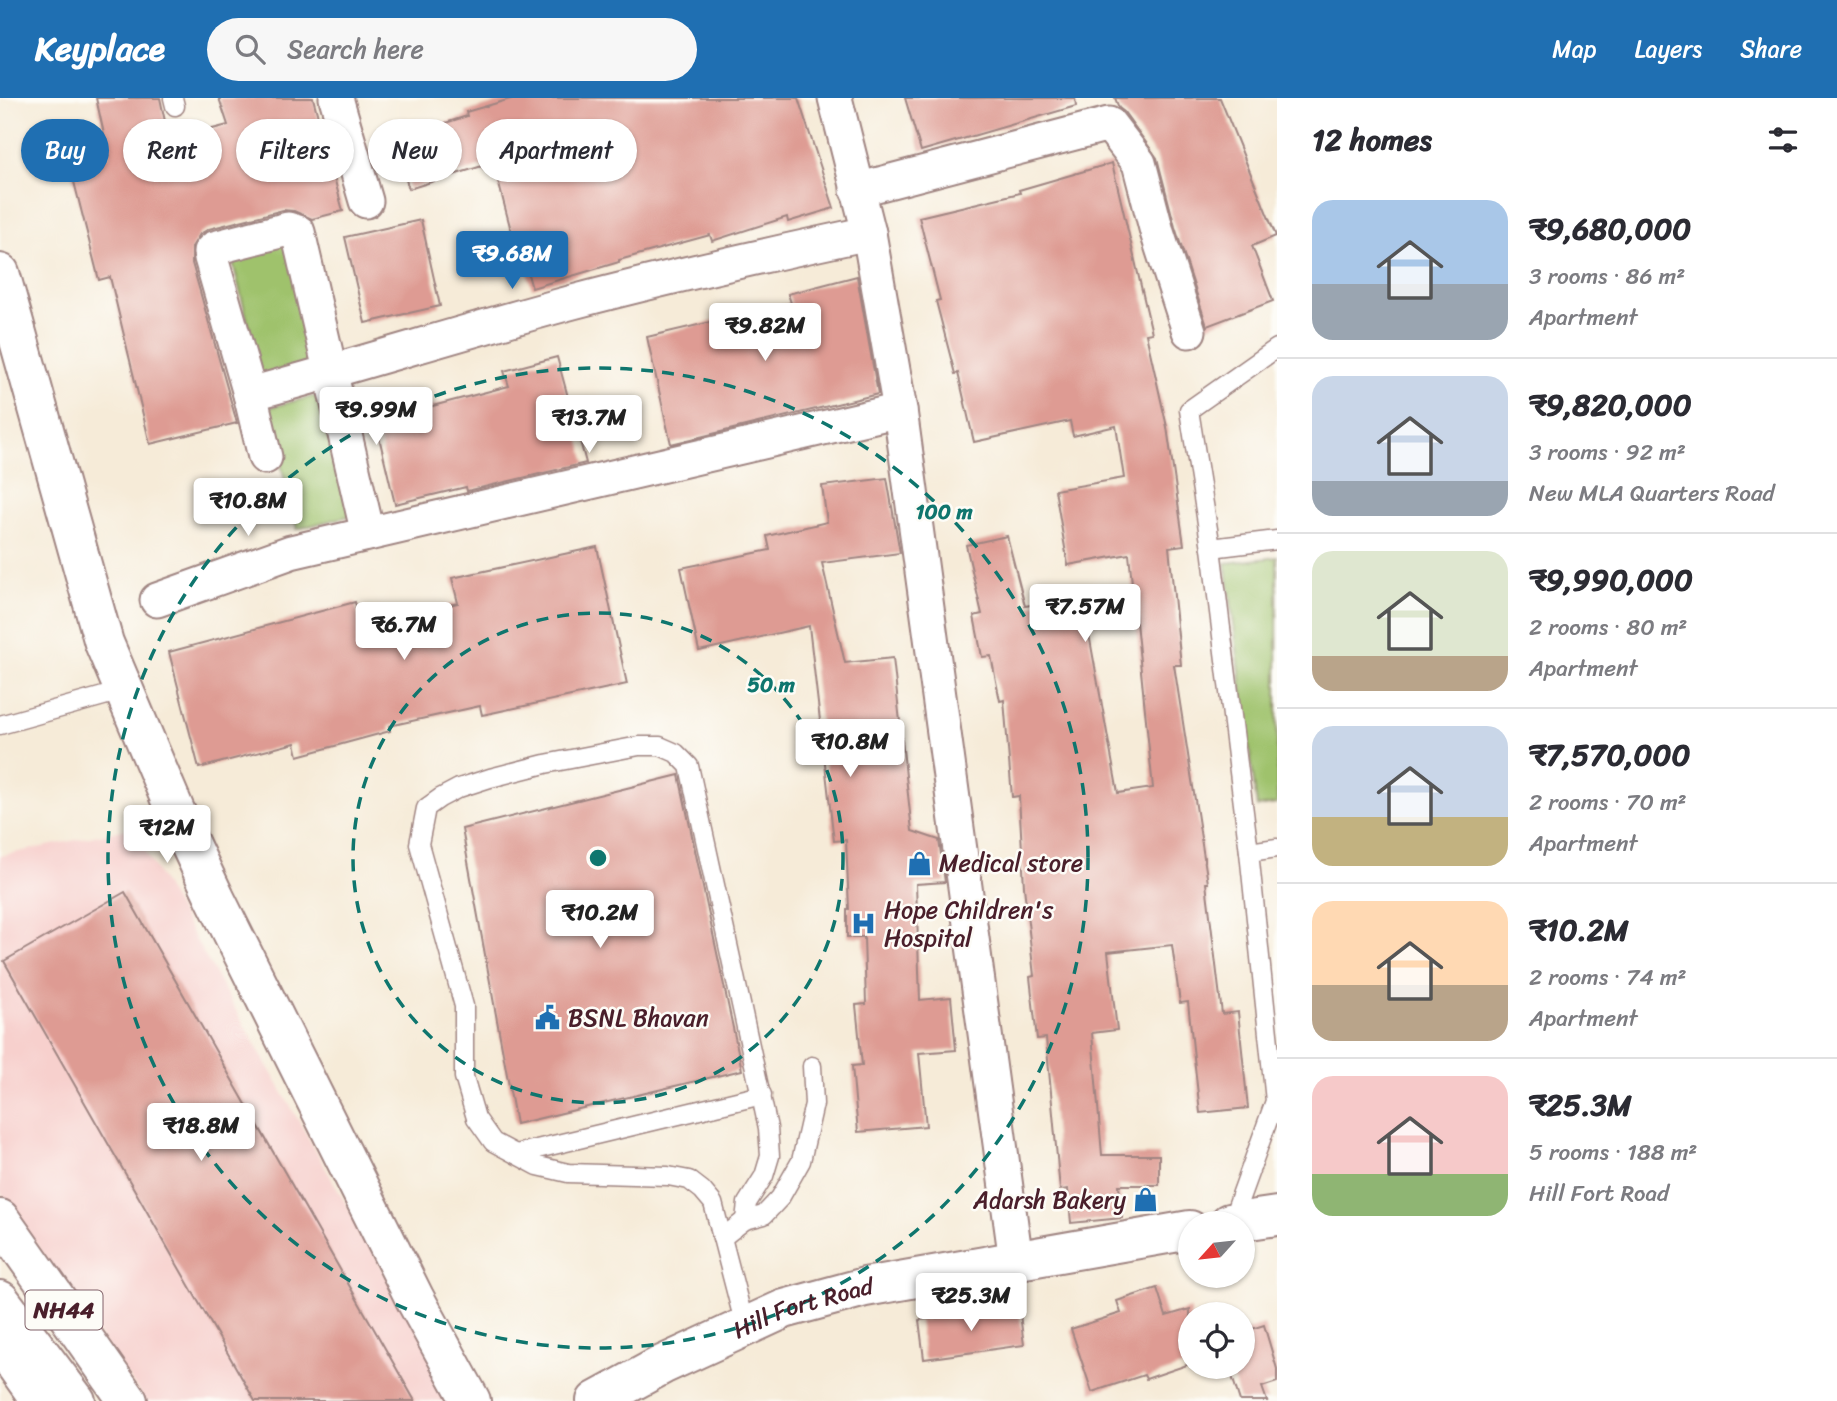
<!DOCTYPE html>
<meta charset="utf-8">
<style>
body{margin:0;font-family:Sriracha,sans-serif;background:#f7f7f7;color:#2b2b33;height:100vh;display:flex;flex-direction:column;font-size:26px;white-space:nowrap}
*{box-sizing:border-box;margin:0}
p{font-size:23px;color:#7c7c81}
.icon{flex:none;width:38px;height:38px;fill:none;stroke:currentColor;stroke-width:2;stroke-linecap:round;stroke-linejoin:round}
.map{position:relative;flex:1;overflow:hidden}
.sheet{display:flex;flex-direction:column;background:#fff;width:560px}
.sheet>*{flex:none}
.banner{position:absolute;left:21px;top:21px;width:665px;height:63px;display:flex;gap:14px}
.needle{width:46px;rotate:243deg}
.buttons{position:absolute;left:1178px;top:1113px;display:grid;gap:14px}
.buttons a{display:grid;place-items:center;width:77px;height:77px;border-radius:50%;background:#fff;box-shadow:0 2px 5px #0004;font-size:35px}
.price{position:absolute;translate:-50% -60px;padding:0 16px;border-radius:7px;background:#fff;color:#222;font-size:23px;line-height:46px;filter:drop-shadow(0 2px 4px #0008)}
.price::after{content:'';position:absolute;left:50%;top:42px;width:21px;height:16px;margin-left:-10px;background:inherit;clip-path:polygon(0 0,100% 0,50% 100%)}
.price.on{background:#1f6fb2;color:#fff}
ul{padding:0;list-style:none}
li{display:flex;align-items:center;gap:21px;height:175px;padding:0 35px}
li+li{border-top:2px solid #e1e1e2}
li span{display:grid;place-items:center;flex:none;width:196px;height:140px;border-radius:21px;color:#555}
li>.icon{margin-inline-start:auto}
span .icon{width:84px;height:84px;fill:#fffc;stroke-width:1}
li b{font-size:30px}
h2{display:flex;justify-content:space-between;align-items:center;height:84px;padding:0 35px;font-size:30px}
.chip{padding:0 24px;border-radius:32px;background:#fff;box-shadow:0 2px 5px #0004;font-size:24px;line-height:63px}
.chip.on{background:#1f6fb2;color:#fff}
header{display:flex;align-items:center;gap:42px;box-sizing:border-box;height:98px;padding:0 35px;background:#1f6fb2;color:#fff}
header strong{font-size:33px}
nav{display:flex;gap:38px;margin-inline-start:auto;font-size:24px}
.search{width:490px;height:63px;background:#f7f7f7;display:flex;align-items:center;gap:18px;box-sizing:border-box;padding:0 24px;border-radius:38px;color:#7c7c81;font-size:26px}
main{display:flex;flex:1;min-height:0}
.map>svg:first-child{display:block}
.built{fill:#f7d0cd}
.green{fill:#9fc26c;stroke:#74704c;stroke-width:2}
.building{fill:#de9b93}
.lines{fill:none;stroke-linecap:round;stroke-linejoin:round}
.lane-casing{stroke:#a08582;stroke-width:21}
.street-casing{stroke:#a08582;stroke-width:37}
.secondary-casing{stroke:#a08582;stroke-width:42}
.primary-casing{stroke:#a08582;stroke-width:42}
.highway-casing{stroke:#a08582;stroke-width:42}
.lane{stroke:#fff;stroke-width:18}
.street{stroke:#fff;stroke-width:33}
.secondary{stroke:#fff;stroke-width:38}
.primary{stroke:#fff;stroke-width:38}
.highway{stroke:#fff;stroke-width:38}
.ring{fill:none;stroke:#0f766e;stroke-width:3.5;stroke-dasharray:12 9}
.labels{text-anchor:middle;stroke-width:5;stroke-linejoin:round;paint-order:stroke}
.shield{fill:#fdfcf7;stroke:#806168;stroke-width:2}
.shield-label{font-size:23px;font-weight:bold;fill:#4a1f2b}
.poi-label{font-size:24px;fill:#4a1f2b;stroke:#fdfcf7;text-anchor:start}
.street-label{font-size:24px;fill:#4a1f2b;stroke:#fdfcf7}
.centre{fill:#0f766e;stroke:#fdfcf7;stroke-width:3.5}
.ring-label{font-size:21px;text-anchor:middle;font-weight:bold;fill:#0f766e;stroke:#fdfcf7;stroke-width:5;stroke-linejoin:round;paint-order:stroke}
</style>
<header>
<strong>Keyplace</strong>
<div class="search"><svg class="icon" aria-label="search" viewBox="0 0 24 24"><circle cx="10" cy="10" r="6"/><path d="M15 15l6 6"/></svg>Search here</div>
<nav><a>Map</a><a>Layers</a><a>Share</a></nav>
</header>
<main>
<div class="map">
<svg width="1277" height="1303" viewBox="0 0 1277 1303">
<rect width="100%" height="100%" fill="#fdfcf7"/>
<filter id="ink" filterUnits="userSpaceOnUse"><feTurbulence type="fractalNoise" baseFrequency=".0143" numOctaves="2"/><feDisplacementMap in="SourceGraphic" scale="14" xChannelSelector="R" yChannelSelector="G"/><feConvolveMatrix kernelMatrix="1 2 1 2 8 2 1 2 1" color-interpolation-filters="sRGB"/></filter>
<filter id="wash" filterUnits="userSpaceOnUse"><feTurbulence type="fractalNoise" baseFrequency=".00686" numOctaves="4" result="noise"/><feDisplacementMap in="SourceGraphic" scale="28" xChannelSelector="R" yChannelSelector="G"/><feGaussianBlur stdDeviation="1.57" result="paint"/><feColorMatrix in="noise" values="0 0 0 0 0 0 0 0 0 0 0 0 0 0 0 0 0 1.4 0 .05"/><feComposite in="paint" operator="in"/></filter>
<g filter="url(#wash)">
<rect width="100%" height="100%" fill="#f6ebd8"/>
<path class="built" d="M132,730l316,555 6,18h-309l-145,-209v-336z"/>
<g class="green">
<path d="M291,138l30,124 -60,15 -31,-124z"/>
<path d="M327,295l30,121 -60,15 -30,-121z"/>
<path d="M1277,459v247l-20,3 -31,-244z"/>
</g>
<g id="blocks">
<g class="building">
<path d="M96,0h64l9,42 59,-15 -9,-27h94l30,113 -31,8 -18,-8 -11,-1 -74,19 -9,5 -8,13v16l45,160 -87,21 -40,-167 -11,3 -29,-114 39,-10z"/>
<path d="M514,0h284l36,110 -46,14 -1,-5 -75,24 -2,-6 -91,25v2l-87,26 -14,-47 -4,1 -20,-77 -11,4 -1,-3 -73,23 -16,-49 74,-24 -1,-4z"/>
<path d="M905,0h170l1,8 -155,45z"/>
<path d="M1115,0h105l56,138 -24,10 21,55 -66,25 -32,-99 -18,-69 -33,-46 -5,-4z"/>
<path d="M1112,65l40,170 -6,1 21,93 17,118 -15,2 12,118h-7l34,218h-2l16,131 16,-2 10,96 -48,5 -12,-111 -8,1 -8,-58 -64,7 9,78 -25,3 10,122h57v30h-40l3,33 -51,5 -3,-34 -8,1 -14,-152 -9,1 -7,-62 4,-1 -10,-89 -5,-91 -7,1 -8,-97 -4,1 -9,-45 -9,1 -8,-41 8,-2 -16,-69 41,-9 18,70 57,-10 36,197 35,-5 -24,-234 -61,11 -13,-75 69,-12 -8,-52 -43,10 -3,-15 -96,21 -16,-69 -3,1 -19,-73 4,-1 -21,-83 101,-24 -1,-3z"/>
<path d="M421,122l19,86 -75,17 -20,-86z"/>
<path d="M857,178l21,118 -207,50 -24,-107 144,-34 -3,-9z"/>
<path d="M557,259l29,106 -119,28 -1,-4 -71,17 -22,-92 50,-12 2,8 84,-22 -5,-15z"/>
<path d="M887,380l13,75 -78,10 23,100 48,-5 19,173 27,9 6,42 -29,2 4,116 31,-3 5,53 -37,3 7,73 -68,6 -6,-66 10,-1 -6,-60 10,-1 -2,-67h-17v-28h2l-3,-69 -12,1 -25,-215 -110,25 -18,-83 89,-18 -3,-14 60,-14 -5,-36z"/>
<path d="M597,449l30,137 -145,31 -2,-9 -91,20 1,5 -92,25 -3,-13 -96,25 -30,-116 186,-50 6,22 97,-21 -6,-25z"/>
<path d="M679,677l63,295 -226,54 -54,-295z"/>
<path d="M125,794l290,509h-160l-251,-440z"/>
<path d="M1157,1190l9,28 24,-7v55l-44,15 -2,-4 -52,17 -21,-63 50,-16 -4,-12z"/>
<path d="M1019,1209l5,38 -100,14 -5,-39z"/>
<path d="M1264,1227l13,44v13l-15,5 5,14h-27l-11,-34h13v-35z"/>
</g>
</g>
</g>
<g filter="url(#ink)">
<use href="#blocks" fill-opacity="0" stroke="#a08582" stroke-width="2"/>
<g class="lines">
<defs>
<g id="lane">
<path d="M173,0l2,8"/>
<path d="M1211,450l66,-8"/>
<path d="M0,627l125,-35"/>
<path d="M1249,754l28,-4"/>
<path d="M516,1056l246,-59"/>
<path d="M745,1122l2,-17 17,-27 6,-20 -2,-28 -79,-362 -13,-13 -16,-7h-21l-94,18 -55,14 -31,10 -19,10 -14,10 -7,36 45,162v71l12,41 17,24 45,24 30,7 100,3 21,4 13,10 11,13 32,123"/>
<path d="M1231,1125l44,-122 -26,-249 -38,-304 -22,-138 88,-62"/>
<path d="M722,1140l23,-18 19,-5 16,-17 21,-37 13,-57 -2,-38"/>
</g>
<g id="street">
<path d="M336,0l30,103"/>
<path d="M835,0l34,135 31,177 116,851"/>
<path d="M857,92l252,-66 30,39 18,69 32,99"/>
<path d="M250,296l15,63"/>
<path d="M368,436l-70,-302 -10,-3 -74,19 -4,4 1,6 39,136c108,-29 215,-63 323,-92 98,-26 197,-48 296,-69"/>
<path d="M157,502l134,-48 609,-142"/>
</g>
<g id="secondary">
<path d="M0,175l104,370 81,191 30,64 200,401 56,102"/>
<path d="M1229,1125l48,-7"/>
<path id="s1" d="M596,1303l66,-36 122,-56 81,-22 325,-57"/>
</g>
<g id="primary">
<path d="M0,1202l76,101"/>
<path d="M2,1248l39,55"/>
</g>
<path id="highway" d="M0,1121l128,182"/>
</defs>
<use href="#lane" class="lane-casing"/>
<use href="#street" class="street-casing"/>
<use href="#secondary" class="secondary-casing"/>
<use href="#primary" class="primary-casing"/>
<use href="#highway" class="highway-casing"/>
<use href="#lane" class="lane"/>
<use href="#street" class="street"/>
<use href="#secondary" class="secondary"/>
<use href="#primary" class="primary"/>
<use href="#highway" class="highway"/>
</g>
</g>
<g class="ring">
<circle cx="598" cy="760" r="245"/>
<circle cx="598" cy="760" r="490"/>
</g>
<defs>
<symbol id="shop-bare" viewBox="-9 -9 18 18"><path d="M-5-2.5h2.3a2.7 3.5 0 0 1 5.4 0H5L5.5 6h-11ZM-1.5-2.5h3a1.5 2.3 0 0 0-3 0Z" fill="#1f6fb2" stroke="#fdfcf7" stroke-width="2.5" paint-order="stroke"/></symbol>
<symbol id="hospital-bare" viewBox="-9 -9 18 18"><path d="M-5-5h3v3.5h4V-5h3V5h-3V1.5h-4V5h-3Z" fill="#1f6fb2" stroke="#fdfcf7" stroke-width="2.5" paint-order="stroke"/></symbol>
<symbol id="civic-bare" viewBox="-9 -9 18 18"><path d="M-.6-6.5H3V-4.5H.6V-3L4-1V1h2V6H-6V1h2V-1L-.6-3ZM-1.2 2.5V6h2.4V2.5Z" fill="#1f6fb2" stroke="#fdfcf7" stroke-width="2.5" paint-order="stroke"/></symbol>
</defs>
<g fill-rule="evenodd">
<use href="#shop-bare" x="902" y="748" width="35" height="35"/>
<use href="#hospital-bare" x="846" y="808" width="35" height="35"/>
<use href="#civic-bare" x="530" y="902" width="35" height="35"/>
<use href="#shop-bare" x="1128" y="1084" width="35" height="35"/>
</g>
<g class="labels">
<rect class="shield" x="25.5" y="1192.5" width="77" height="39" rx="5"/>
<g class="shield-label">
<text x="64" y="1220">NH44</text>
</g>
<g class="poi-label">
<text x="939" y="773">Medical store</text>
<text x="884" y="820">Hope Children's<tspan x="884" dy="28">Hospital</tspan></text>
<text x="568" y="928">BSNL Bhavan</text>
<text x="1126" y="1110" text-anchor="end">Adarsh Bakery</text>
</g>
<g class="street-label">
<text dy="8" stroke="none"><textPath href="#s1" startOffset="228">Hill Fort Road</textPath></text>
</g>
</g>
<circle cx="598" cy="760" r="10" class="centre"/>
<g class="ring-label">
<text x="944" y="421">100 m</text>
<text x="771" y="594">50 m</text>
</g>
</svg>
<div class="buttons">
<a><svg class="needle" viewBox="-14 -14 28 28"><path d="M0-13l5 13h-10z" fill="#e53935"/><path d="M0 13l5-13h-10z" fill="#7c7c81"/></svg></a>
<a><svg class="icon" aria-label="locate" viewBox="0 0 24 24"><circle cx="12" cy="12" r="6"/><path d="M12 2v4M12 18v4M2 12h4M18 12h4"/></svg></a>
</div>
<b class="price on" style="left:512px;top:193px">₹9.68M</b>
<b class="price" style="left:765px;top:265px">₹9.82M</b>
<b class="price" style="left:376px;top:349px">₹9.99M</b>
<b class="price" style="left:589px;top:357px">₹13.7M</b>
<b class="price" style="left:248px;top:440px">₹10.8M</b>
<b class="price" style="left:1085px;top:546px">₹7.57M</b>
<b class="price" style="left:404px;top:564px">₹6.7M</b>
<b class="price" style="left:850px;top:681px">₹10.8M</b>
<b class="price" style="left:167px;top:767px">₹12M</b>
<b class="price" style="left:600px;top:852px">₹10.2M</b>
<b class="price" style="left:201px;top:1065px">₹18.8M</b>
<b class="price" style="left:971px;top:1235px">₹25.3M</b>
<div class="banner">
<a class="chip on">Buy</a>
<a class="chip">Rent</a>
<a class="chip">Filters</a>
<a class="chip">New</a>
<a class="chip">Apartment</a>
</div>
</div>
<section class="sheet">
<h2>12 homes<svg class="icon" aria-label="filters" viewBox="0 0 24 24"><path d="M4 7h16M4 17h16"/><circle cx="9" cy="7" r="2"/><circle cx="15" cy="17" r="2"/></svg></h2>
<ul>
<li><span style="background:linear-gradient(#a9c7e8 60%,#9aa5b1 0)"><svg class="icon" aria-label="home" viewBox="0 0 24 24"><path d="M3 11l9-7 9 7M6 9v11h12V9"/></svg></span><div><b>₹9,680,000</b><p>3 rooms · 86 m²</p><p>Apartment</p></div></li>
<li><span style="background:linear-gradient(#c9d6e8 75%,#9aa5b1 0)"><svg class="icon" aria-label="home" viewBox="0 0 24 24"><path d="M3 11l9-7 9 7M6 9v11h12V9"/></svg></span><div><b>₹9,820,000</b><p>3 rooms · 92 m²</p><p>New MLA Quarters Road</p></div></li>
<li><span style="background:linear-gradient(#dfe7d0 75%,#b9a48a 0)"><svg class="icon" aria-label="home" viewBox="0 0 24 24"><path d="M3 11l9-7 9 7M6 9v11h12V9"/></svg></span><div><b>₹9,990,000</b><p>2 rooms · 80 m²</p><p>Apartment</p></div></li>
<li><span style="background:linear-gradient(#c9d6e8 65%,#c2b280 0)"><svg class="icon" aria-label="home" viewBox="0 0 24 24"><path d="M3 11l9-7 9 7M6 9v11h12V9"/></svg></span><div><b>₹7,570,000</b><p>2 rooms · 70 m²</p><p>Apartment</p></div></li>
<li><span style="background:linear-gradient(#ffd9b3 60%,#b9a48a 0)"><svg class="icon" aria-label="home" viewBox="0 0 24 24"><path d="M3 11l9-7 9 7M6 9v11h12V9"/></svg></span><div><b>₹10.2M</b><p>2 rooms · 74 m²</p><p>Apartment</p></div></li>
<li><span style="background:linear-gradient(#f6c9c9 70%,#8fb573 0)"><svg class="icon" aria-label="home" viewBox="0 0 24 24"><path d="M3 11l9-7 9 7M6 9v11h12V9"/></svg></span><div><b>₹25.3M</b><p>5 rooms · 188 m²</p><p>Hill Fort Road</p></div></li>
</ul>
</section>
</main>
